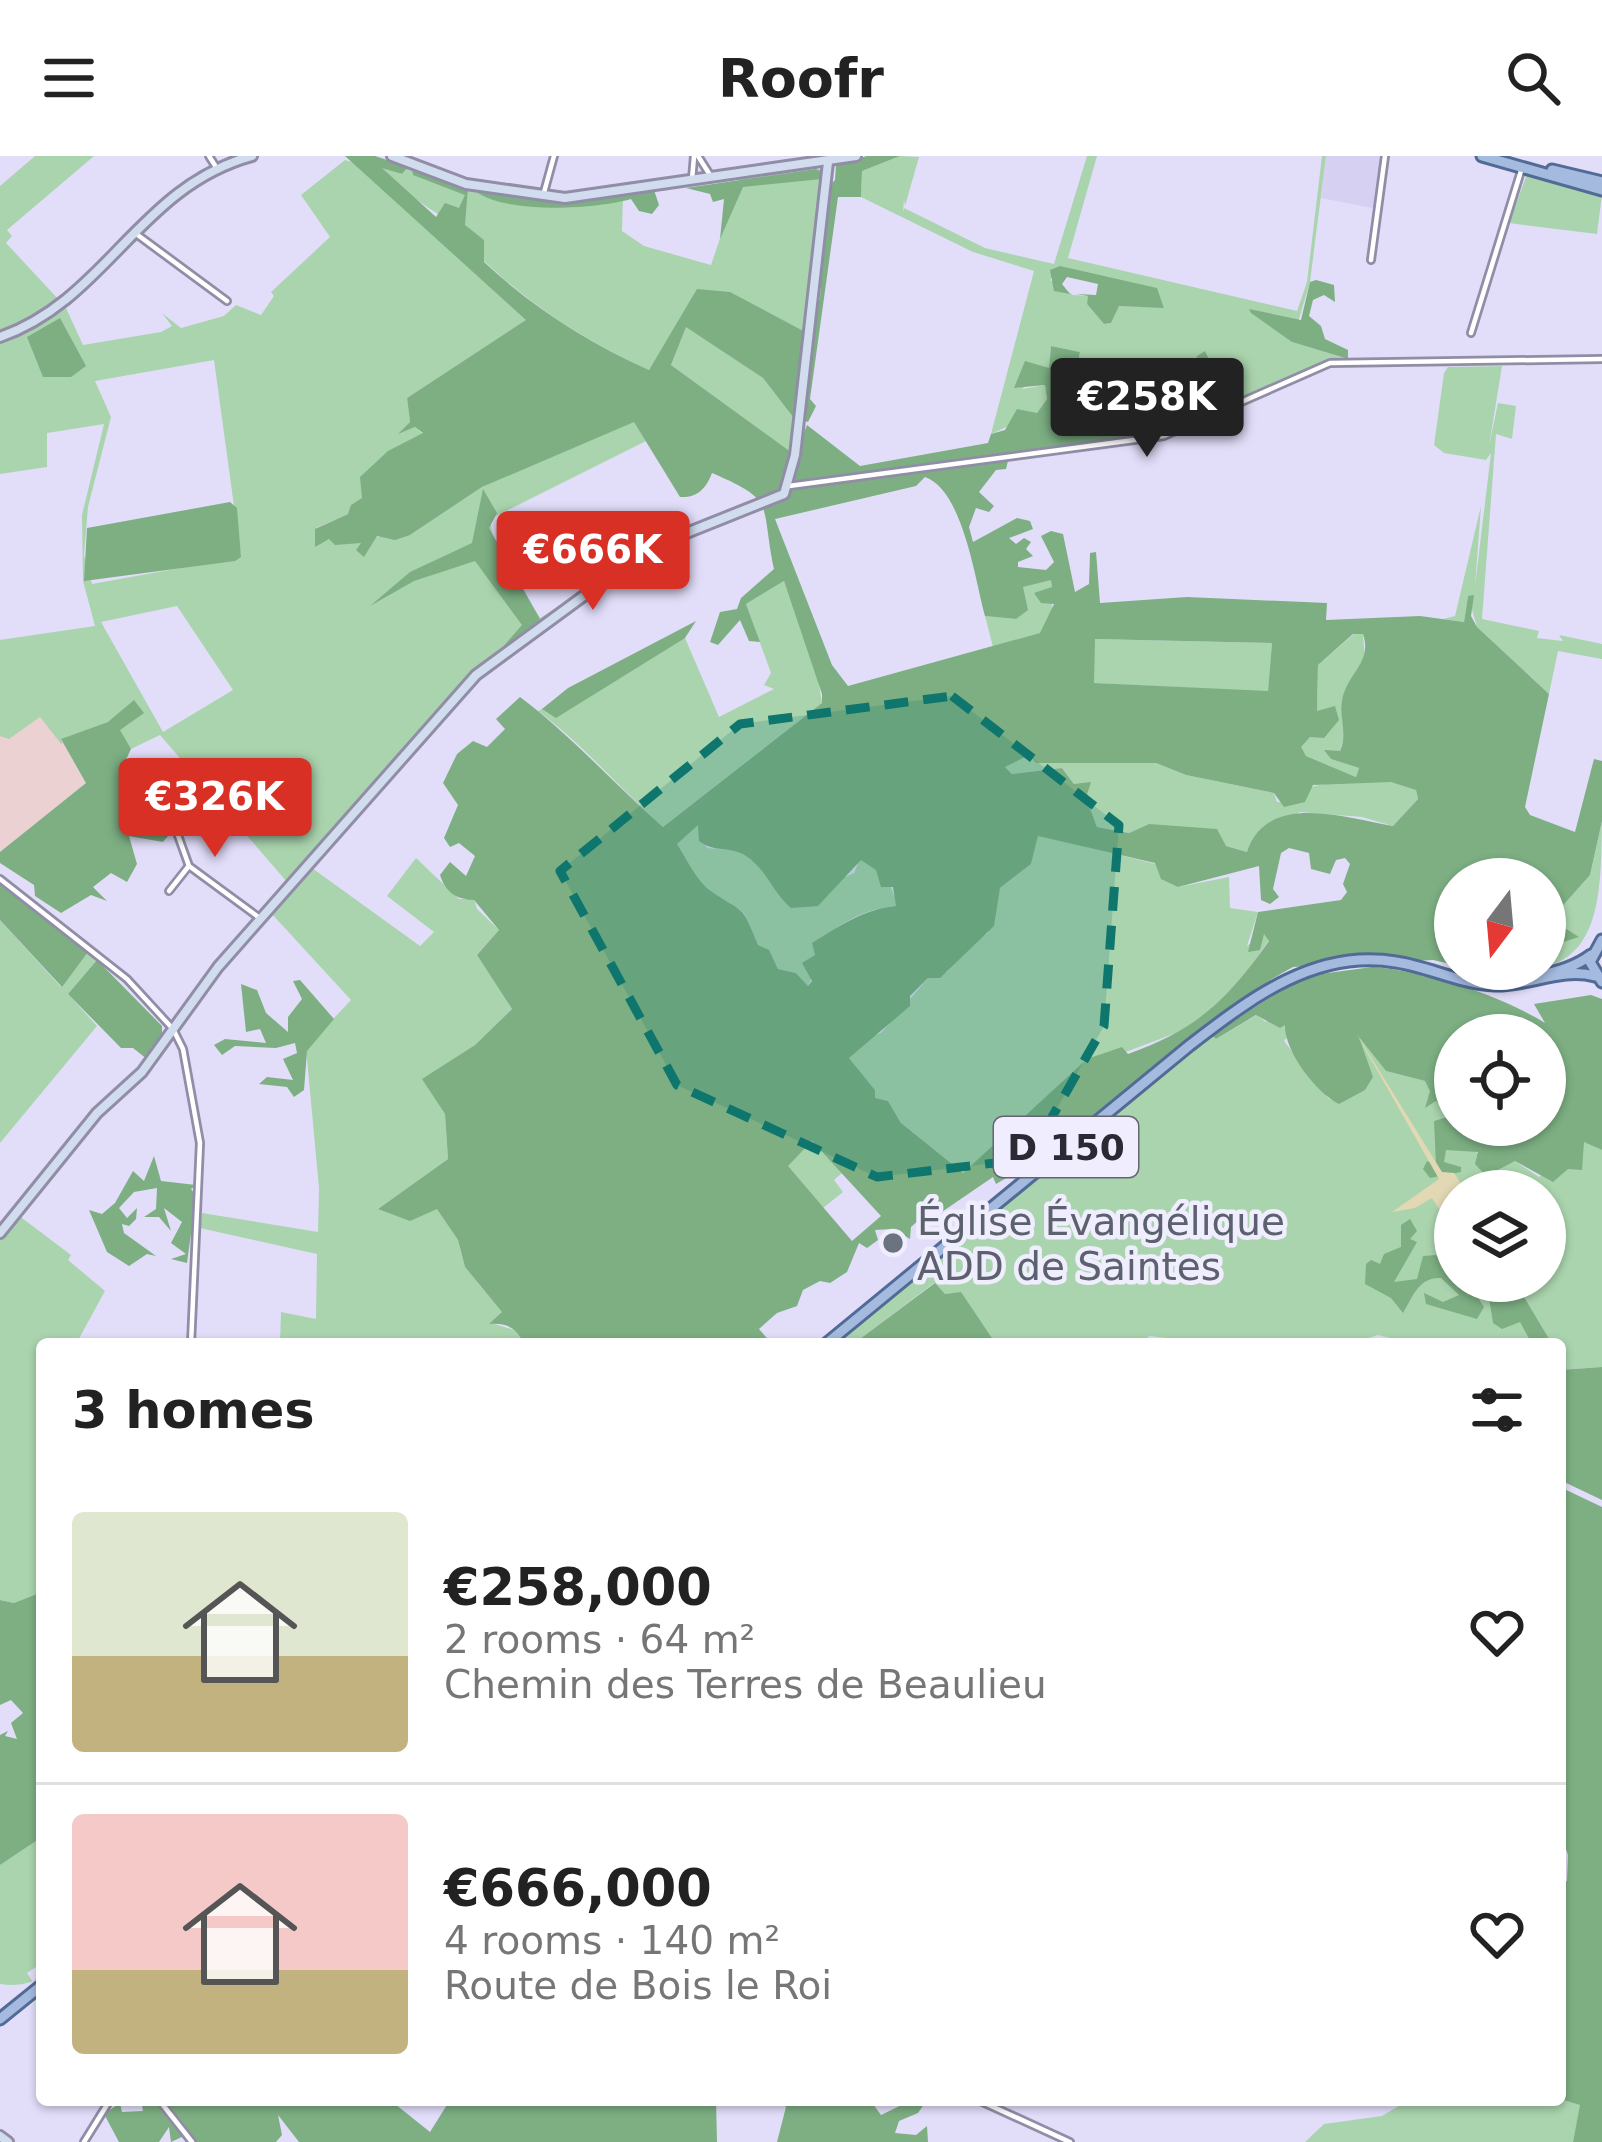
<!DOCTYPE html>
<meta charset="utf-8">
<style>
body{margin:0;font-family:"DejaVu Sans",sans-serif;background:#f6f6f6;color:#222;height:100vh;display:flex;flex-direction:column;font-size:45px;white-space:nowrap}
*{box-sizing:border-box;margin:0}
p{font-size:39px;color:#767676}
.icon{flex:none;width:66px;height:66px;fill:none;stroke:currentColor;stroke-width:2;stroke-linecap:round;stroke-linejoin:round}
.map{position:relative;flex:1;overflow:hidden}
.drawer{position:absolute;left:36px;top:1182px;width:1530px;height:768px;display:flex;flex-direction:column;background:#fff;border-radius:12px;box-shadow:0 3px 9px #0004}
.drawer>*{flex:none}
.needle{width:78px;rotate:196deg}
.tools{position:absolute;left:1434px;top:702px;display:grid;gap:24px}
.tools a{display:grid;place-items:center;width:132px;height:132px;border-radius:50%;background:#fff;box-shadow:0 3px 9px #0004;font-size:60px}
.price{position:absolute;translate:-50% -102px;padding:0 27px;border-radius:12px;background:#d93025;color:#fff;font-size:39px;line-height:78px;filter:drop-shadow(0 3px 6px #0008)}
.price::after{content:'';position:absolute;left:50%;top:72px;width:36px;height:27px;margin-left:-18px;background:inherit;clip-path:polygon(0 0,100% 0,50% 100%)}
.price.active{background:#222;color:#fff}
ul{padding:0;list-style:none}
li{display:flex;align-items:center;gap:36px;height:300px;padding:0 36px}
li+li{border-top:3px solid #e0e0e0}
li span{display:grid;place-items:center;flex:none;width:336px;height:240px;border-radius:12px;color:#555}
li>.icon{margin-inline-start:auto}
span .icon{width:144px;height:144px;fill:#fffc;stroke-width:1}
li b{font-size:51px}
h2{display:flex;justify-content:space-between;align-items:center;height:144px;padding:0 36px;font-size:51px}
header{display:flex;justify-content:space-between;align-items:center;height:156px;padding:0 36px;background:#fff;font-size:54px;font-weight:700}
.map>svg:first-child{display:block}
.commercial{fill:#ebd1d1}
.built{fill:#d6d1f3}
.green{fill:#aad4ae;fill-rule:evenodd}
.forest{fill:#7daf83;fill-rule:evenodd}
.sand{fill:#e2d8b3}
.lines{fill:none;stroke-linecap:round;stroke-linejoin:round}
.street-casing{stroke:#918da7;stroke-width:10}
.secondary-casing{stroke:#918da7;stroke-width:14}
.primary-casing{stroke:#526b96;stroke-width:15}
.street{stroke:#fff;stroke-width:4.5}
.secondary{stroke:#d1ddef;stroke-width:8}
.primary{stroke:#a4bbdf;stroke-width:9}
.marked{fill:#0f766e;fill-opacity:0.2;stroke:#0f766e;stroke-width:9;stroke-dasharray:24 15;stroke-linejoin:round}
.worship-dot{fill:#6b7280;stroke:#efedfe;stroke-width:4.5}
.labels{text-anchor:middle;stroke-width:9;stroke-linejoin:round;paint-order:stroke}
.shield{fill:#efedfe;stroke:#666471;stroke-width:3}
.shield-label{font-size:36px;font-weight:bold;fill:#2b2934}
.worship-label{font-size:39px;fill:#5b616d;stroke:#efedfe;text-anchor:start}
</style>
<header><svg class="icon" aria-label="menu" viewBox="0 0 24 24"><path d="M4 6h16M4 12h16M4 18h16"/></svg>Roofr<svg class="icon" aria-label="search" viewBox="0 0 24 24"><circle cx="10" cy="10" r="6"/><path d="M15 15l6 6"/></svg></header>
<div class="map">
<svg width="1602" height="1986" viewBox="0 0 1602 1986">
<rect width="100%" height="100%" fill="#e2defa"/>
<path class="commercial" d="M103,470l9,18 19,105 -4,-10 -41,44 -86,69v-212z"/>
<path class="built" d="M1326,0h56l-5,53 -56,-11z"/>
<g class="green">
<path d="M35,0h59l-87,74 5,6 -6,7 53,57 -16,14 -43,19v-147z"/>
<path d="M900,0l19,1 -14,49 -1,-6 -1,13 1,-5 81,40 69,16 33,-108h10l-29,102 229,53 10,-29 15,-126h4l-16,126 -18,60 62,19 -24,2 -124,56 2,-24 10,-18 -13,-25 -8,4 -25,59 -63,13 -44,-7 15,-69 -29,-6 -2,22 -27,21 23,-4 2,14 -10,14 -46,21 43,-163 -61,-19 -112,-55 1,-26zM1060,110l97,27 7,14 -46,-1 -7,17 -7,1 -17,-20 2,-8 -16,-1 -23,-15z"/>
<path d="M345,4l14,4 168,156 -120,78 3,24 -8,10 13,-5 8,7 -75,80 -32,14 13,11 81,-4 72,-48 137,-61 15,-5 12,20 -156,78 4,27 46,72 26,-16 -100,82 -179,198 -127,-147 -29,14 -23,-27 -46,17v6l-22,-28 -31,22 -9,-3v-96l95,-14 -12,-45 -1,-66 22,-91 -57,9v34l-47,7v-133l66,-33 17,37 78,-13 11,-6 -10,-13 19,15 43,-12 12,-11 25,10 13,-19 -3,-4 59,-55 -29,-42zM214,204l27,197 -149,27 -8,-29 4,-48 23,-90 -16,-36zM177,450l56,84 -70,42 -62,-110z"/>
<path d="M380,10l22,8 6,-7c71,27 139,41 215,28l-1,36 22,15 67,19 29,-86 81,-10 4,4 -19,184 -120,-48 -37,61c-60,-27 -117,-63 -165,-109v-21c-37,-21 -75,-39 -104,-74z"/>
<path d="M1527,18l75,20 -5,40 -88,-11z"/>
<path d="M686,170l77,52 34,42 -5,33 -121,-88z"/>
<path d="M1502,210l-13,80 9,-43 18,3 -4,33 -16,-5 -14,185 57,12 -2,7 26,3 -4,-6 43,9v15l-44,-8 -9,43 -72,-67 -9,-31 -4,26 -21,-3 12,-3 26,-110 -6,80 16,-133 -5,7 -42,-7 -10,-8 10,-72 4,-6z"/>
<path d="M1052,423v35l-11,19 -48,14 -8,-31 31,3 6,-32z"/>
<path d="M784,425l32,85 6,37 -159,124c-43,-38 -79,-82 -125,-116l144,-80 37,86 55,-28 -10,-4 7,-12 -25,-69z"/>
<path d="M1354,478h9l2,24 -25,93h-14l5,8 28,9 -3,9 -50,-21 -6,-9c21,-22 17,-54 18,-82z"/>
<path d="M1094,483l178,4 -4,49 -175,-9z"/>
<path d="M1029,599l7,8h120l30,12 88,18 3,9c20,1 27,-15 42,-17 26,-4 75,-9 97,5l2,9 -25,27 -31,-9 -62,-5 -53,40 -98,-28 -20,9 -32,-6 -12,-29 -23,-30 -50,6 -8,-8z"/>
<path d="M1602,665c-1,63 0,132 -57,146v-19l33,-11 -27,-18 39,-44z"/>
<path d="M699,667l1,18 8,7 32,3 28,22 61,22 9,-15 16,-7 6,-14c21,8 33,27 37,47 -30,2 -71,19 -82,51 -3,11 -1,19 -7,29l-12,-13 -18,-4 -9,-18 -11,-6c-18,-47 -13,-29 -47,-54 -14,-10 -25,-33 -35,-48z"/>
<path d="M1038,679l118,29 22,23 51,-10 1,31 28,4 -11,34 17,-13 5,7 -40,57 -37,30 -109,41 -120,106 -62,-51 -13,-22 -14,-2 1,-9 -26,-32 18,-20 14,-5 47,-55 19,-6 24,-29 17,-10 12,-45 31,-24z"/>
<path d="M416,702l43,41h15l3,10 22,21 -22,25 35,54 -37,36 -52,34 22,35 3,45 -70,50 59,-1 21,32 7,27 38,46 -12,10 27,8 6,13h-244l1,-32 35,7 1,-65 -117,-26 2,-15 116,19 1,-44 -13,-140 45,-48 -80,-87 41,-45 108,78 14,-14 -47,-36z"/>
<path d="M0,764l61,67 27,-35 9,8 -29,34 29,32 -97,117z"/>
<path d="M1298,838l16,14 -30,33 44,57 11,5 17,-71 30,39 39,10 6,10 -5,16 10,-6 17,15 -19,6 62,44 19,-5 24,16 46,-35 17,8v217l-42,3v-26h-146l-36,-9 -28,9h-129l-71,-8 -15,8h-139l-35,-51 -16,1 -11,-11 -81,61h-17l374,-310 6,5 41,-24 9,7zM1455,1035h90v90h-90z"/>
<path d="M812,985l30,32 -8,7 9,12 -20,16 -36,-42z"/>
<path d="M18,1059l53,40 -3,5 37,31 -29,53h-34v250l-28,9 -14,-3v-361z"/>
<path d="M42,1681v126l-15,10 6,9 9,-10v5c-14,8 -28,9 -42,7v-119z"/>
<path d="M1560,1943l21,6 -8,37h-268l19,-18 58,-8 27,-16z"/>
</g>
<g class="forest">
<path d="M345,0h30l33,11 -6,7 -20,-6 54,49 9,-14 14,5 6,-13 -52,-20 -1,-6 56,18 -3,38 19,15v22c48,45 105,81 165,108l48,-81 33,3 77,41 13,-35 6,-109 9,-9 1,-15 31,-9h33l-38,15 -1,26h-23l-28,202 6,7 -8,16 -14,-4 -31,-40 -77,-51 -15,38 124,90 12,-30 53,41 128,-23 3,-9 14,-4 12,-21 20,4 10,-14 -2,-14 -31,3 11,-27 24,7 2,-22 29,6 -14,69 43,7 63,-14 25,-58 8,-5 13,26 -10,18 -2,24 -62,19 -134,15 -4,16 -10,1 -17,22 15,14 -5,6 -13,-4 -7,19 4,15 44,-24 13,3 3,8 -24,9 7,6 8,-6 7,4 -5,7 7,7 -15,6v5l28,3 8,-8 -13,-26 10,-5 12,3 12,58 14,-8 1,-31 6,-1 4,51 87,-6 140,6 -1,17 94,-4 44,6 4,-26 6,-1 -3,21 6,11 72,67 -24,113 5,8 45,17 19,-73 8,2v60l-12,54 -39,44 28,18 -34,11v-69h-90v66l-11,10 11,10 -22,-5 -140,7c-107,58 -189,157 -297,217l-3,-7 -63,43 -10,-1 -9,8 -1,12 -17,-10 -18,1 3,10 -11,8 -8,-5 -12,29 -17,11 -10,-2 -17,9 -6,16 -20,7 -18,16 13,15h-248c-8,-17 -17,-21 -35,-20l13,-12 -37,-45 -7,-27 -21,-31 -27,12 -32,-12 70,-50 -3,-45 -23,-35 53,-34 37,-36 -35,-54 22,-25 -25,-30c-18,-1 -28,-7 -34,-25l10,-13 16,14 9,-20 -16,-13 -9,4 -6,-9 14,-33 -15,-22 14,-29 16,-13 14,6 18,-18 -9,-10 24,-22c52,39 94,87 143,130l159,-124v-9l-38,-113 -38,23 14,38 -11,-1 -9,-21 -22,25 -8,-3 10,-30 17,-3 4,-11 33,-29c-14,-67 3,-68 -62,-96 -6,16 -15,25 -32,24l-46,-75 -152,65 -72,48 -15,5 -18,-4 -13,21 -8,-7 5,-7 -26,2 -6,-6 -14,8v-18l33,-15 3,-9 11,-7 -2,-21 28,-26 35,-18 -8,-6 -17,7 12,-12 -3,-24 119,-78zM925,321c38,13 50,103 60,139l31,3 12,-9 -5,-23 28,-7 1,7 -18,6 7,10 13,1 -14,29 -192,53 -16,-21 -57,-146 141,-33zM1353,478h10c10,29 -17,40 -21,67 -3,18 6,32 -2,50l-16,-1 7,9 28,9 -3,9 -50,-21 -5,-9 9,-10 14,1 15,-18 -4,-14 -18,5 1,-46zM1095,483l177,4 -4,48 -174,-8zM1029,599l7,8h120l30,12 88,18 10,14 21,-5 8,-17 78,-3 25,8 2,9 -25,27c-48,-8 -126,-35 -146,26l-21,-6 -9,-17 -68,-5 -20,9 -32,-6 -11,-29 5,-16 -17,2 -12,-16 -50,6 -7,-7zM698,669l1,16c15,12 33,5 47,15 22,15 26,36 45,52l27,-2 43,-46 15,10 5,17h12l3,19c-32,3 -56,20 -84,37l3,12 -13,8 10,18 -4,5 -12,-13 -18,-4 -9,-19 -11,-5c-17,-44 -15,-31 -47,-54 -14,-10 -25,-33 -34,-47zM1038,680l117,27 6,16 17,8 81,-21 2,34 9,4 9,-7 -6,-8 8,-36 8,-5 20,5 2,16 19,5 6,-14 9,-2 5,6 -7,20 4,8 -6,8 -83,12 -10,40 12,-2 4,-16 5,7c-42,59 -71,88 -141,113l-6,-7 -35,12 -124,114 -62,-50 -13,-22 -13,-3v-8l-26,-32 61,-52v-10l18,-18h12l54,-52 6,-38 31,-24zM812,985l69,75 -29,25 -64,-75z"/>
<path d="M816,13l9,4 -3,6 -79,8 -23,52 4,-40 -11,3 -3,-8 -24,-6z"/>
<path d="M654,34l5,15 -7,9 -13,-3 -8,-12c-35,10 -124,16 -156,-8l98,11z"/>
<path d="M1060,110l97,22 7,20 -45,-2 -8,17 -7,1 -17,-20 1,-8 -12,-2 20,1 2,-11 -31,-7 -5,7 8,10 -16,-3 -4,-21z"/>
<path d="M1316,124l18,5 1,17 -11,-7 -11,5 -4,16 12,10 4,13 23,11v9l-56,-17 -41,-29 -2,-4 52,11 9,-38z"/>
<path d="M60,162l26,48 -15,11h-28l-16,-40z"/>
<path d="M483,333l14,24 -8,15 51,91 -52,45 34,-39 -47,-64 -61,20 -44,25 40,-34 62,-29z"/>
<path d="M230,346l7,6 4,49 -6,4 -151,20 3,-53z"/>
<path d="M696,465l-11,17 -129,80 -14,-9 26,-21z"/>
<path d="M134,544l10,13 -24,17 11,19 -8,17 26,32h10l14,32 -10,12 -34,-6 8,28 -10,18 -16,-9 -18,14 14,14 -16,-6 -30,18 -26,-17 -1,-11 -34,-22v-11l86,-69 -25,-44 47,-17z"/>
<path d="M0,727l88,69 -26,35 -62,-67z"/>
<path d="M97,804l65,66v12l-15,21 -14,-11h-12l-53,-54z"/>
<path d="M1372,811c50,3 131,29 173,56l-11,-19 57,-9 11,4v151l-18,-8 -2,28 -14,-1 -15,13 -38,-21 -29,15 -11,-12 3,-12 -32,-2 -2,12 17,5v5l-31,6 -7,-9 4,-8 9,4 -2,-44 17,-5 -15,-15 -11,7 5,-17 -5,-10 -39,-10 -27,-34 14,40 -8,13 -26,14c-24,-12 -55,-54 -54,-79l-5,3 -24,-13 -40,24 -6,-5 96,-58zM1455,879h90v90h-90z"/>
<path d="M300,824l34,39 -27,32 -3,39 -10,7 -7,-10 -28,-3 8,-7 26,3 -10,-21 14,-6 -2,-10 -19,5 -41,-2 -13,9 -8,-10 11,-6 41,4 -6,-14 -14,3 -5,-48 16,6 9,23 22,19v-15l14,-18 -9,-18z"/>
<path d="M154,1000l7,25 35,4 -5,4 5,7 -9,67 -16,-4 15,-5 -15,-11 11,-21 -18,-14 7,23 -12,-14h-15l12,-8 1,-21 -23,4 -15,16 8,10 10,-10 -1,11 -7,7 -7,-2 2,9 32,23 -9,-2 -18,12 -22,-14 -18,-42 13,4 13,-11 18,-32 11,10z"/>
<path d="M1410,1063l7,12 -7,8 7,3 -23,40 23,-3 6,-23 26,-2 6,27 29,4 -7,11 7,11 -7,12 -51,-15 -2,-11 19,9 16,-7 -18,-17c-23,-1 -28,19 -38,35l-12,-15 -26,-14 1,-20 5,-4 9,4 4,-10 17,-7v-22z"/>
<path d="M1515,1126l37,62h-20l-12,-22 -18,7 -9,-6 -4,-25z"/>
<path d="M935,1127l10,11 16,-2 35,52h-143z"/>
<path d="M1602,1211v133l-42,-20v-110z"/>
<path d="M1560,1331l42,20v635h-29l7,-37 -20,-6v-216l7,-2 1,-26 -8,-24z"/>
<path d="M40,1437l2,244 -42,28v-130l8,-4 -3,5 12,3 -6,-16 12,-10 -12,-13 -11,5v-105l14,3z"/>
<path d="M141,1944h249l40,32 20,-32h266l1,42h-418l-21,-27 4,20 -6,7h-84l-6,-7 -15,7 -2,-15 -10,15h-40l-15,-28 16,-11 2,9 21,-1z"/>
<path d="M778,1944h92l11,15 31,-15h15l-9,13 -19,8 -4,12 21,2 11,-9 1,16h-151l9,-35z"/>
</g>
<path class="sand" d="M1356,877l86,139 12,1 12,18h-11l-3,56 -8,-16 6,-5 -18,-28 -17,10 -23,4 47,-33z"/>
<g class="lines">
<defs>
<g id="street">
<path d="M209,0l7,11"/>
<path d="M698,0l12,19"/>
<path d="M692,24l2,-24"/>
<path d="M543,40l11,-40"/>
<path d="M135,77l92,68"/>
<path d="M1371,104l14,-104"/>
<path d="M1471,177l50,-162"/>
<path d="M789,330l375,-50 166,-73 272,-4"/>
<path d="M166,646l23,64 72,53"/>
<path d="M0,723l127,100 46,50 10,20 17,94 -9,201"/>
<path d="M169,735l19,-24"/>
<path d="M159,1944l33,42"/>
<path d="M978,1944l92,42"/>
<path d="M84,1986l26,-42"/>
</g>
<g id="secondary">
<path d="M392,0l74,28 99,14 291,-42"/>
<path d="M0,181c106,-37 139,-150 252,-181"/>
<path d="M0,1077l97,-120 45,-41 76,-105 258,-292 173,-127 135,-54 11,-39 33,-293"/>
<path d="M0,1980l8,6"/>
</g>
<g id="primary">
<path d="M1482,0l120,34"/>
<path d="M1552,14l50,12"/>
<path d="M1602,784l-12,22 12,20"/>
<path d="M1476,821c35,4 86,0 115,-22"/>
<path d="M826,1188l364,-299c60,-46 125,-97 206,-83 34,5 65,22 99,23 33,1 67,-18 100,-9"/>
<path d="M0,1863l42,-34"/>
</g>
</defs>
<use href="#street" class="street-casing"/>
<use href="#secondary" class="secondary-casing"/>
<use href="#primary" class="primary-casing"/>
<use href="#street" class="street"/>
<use href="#secondary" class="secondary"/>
<use href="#primary" class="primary"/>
</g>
<path class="marked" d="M952,540l167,129 -15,201 -76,133 -151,18 -200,-92 -117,-214 180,-147z"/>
<circle class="worship-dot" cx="893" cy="1087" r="12"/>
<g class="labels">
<rect class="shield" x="994" y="961" width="144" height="60" rx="9"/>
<g class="shield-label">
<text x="1066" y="1004">D 150</text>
</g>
<g class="worship-label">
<text x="917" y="1079">Église Évangélique<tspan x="917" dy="45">ADD de Saintes</tspan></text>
</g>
</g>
</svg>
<div class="tools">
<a><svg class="needle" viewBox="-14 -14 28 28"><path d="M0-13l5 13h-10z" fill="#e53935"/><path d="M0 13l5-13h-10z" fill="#767676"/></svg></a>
<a><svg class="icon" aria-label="locate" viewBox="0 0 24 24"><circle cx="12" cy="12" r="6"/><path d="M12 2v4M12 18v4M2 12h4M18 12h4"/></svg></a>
<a><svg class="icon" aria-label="layers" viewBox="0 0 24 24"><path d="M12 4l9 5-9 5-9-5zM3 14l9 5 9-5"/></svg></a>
</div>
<b class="price active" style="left:1147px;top:304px">€258K</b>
<b class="price" style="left:593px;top:457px">€666K</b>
<b class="price" style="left:215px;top:704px">€326K</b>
<section class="drawer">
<h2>3 homes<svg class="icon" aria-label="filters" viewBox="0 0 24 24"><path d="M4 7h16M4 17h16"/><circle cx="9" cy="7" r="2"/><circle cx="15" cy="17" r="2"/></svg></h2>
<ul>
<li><span style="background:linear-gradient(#dfe7d0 60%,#c2b280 0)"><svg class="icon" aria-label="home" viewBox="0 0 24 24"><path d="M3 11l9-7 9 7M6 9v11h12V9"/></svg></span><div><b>€258,000</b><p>2 rooms · 64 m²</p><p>Chemin des Terres de Beaulieu</p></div><svg class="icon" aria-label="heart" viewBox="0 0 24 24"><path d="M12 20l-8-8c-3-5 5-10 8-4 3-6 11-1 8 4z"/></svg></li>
<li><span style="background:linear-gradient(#f6c9c9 65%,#c2b280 0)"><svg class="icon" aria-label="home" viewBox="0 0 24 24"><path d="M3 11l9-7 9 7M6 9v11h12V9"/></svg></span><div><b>€666,000</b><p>4 rooms · 140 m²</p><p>Route de Bois le Roi</p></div><svg class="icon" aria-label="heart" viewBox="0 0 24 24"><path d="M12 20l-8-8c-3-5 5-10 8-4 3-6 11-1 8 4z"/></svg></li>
</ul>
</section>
</div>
